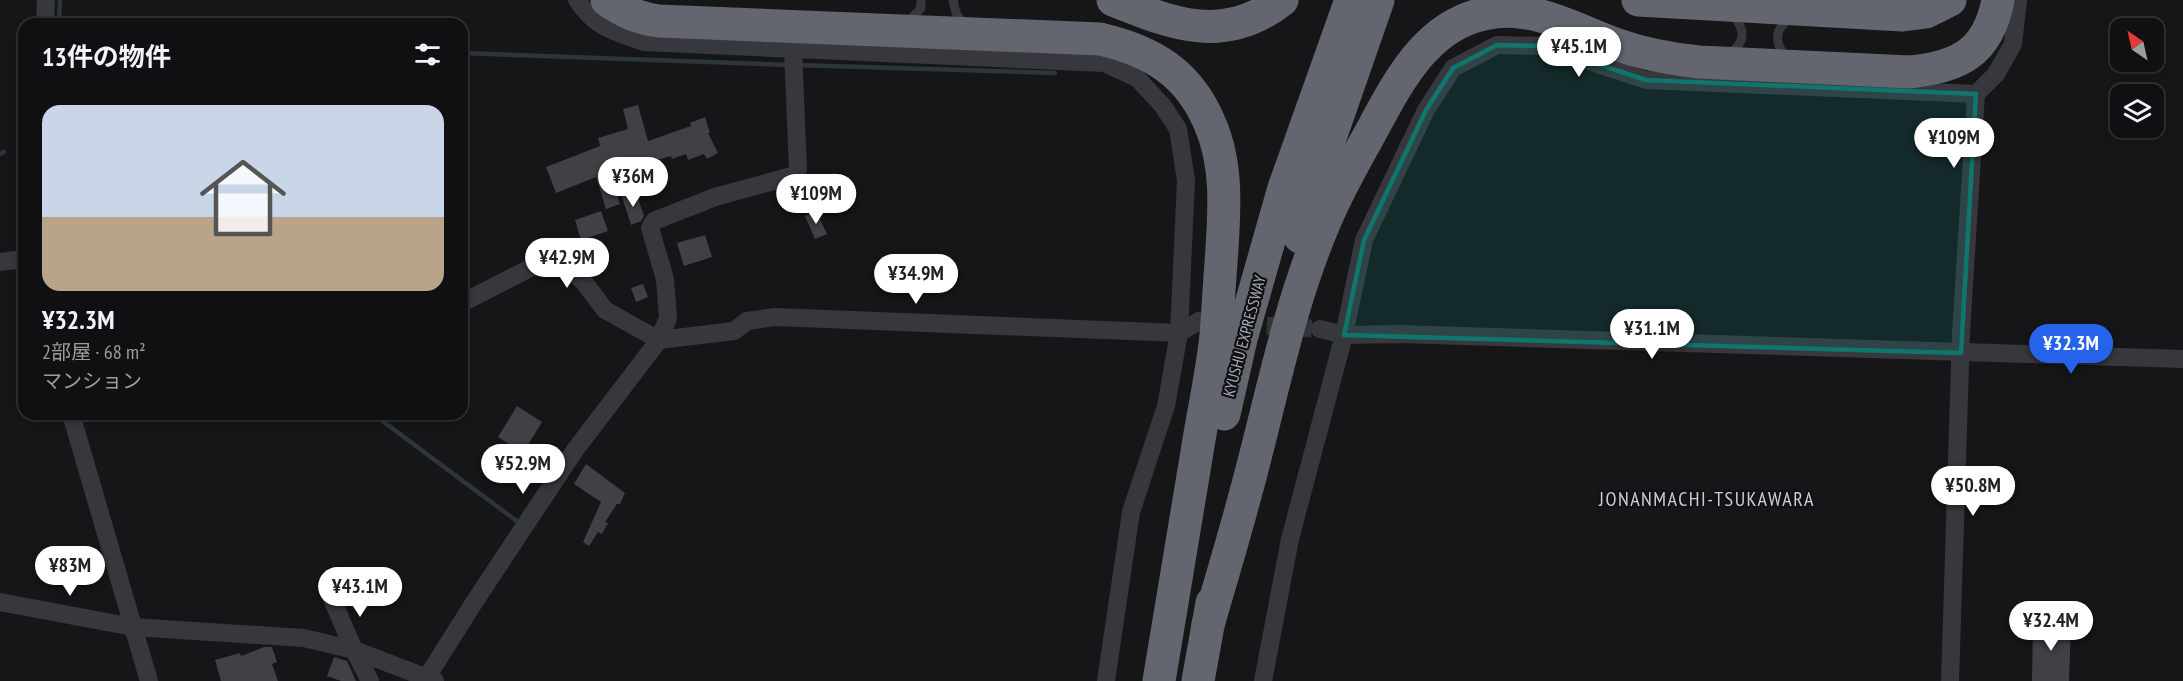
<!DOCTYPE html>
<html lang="ja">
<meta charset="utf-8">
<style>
body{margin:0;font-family:"PT Sans Narrow","Noto Sans JP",sans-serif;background:#19191b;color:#f1f3f6;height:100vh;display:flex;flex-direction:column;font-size:22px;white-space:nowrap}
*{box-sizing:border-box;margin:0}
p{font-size:20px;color:#9c9d9f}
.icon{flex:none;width:33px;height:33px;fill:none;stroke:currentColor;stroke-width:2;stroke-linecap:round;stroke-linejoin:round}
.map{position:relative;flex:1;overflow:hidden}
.panel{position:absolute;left:18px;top:18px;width:450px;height:402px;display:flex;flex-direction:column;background:#101012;border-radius:18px;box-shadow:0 3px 9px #0003,0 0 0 2px #303032}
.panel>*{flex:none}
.needle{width:39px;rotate:326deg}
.buttons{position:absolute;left:2110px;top:18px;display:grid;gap:12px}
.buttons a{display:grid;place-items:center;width:54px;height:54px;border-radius:12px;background:#101012;box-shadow:0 3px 9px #0003,0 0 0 2px #303032;font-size:30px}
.price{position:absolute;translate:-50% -51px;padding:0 14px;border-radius:21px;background:#fff;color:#222;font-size:20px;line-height:39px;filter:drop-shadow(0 2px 3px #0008)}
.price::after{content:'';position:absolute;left:50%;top:36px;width:18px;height:14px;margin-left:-9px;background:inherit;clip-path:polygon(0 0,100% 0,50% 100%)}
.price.on{background:#2563eb;color:#fff}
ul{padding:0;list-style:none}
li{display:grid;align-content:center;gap:12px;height:318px;padding:0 24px}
li span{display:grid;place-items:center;height:186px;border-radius:18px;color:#555}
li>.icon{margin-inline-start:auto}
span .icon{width:108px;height:108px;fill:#fffc;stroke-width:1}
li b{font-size:26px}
h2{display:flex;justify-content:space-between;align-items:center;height:72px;padding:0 24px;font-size:26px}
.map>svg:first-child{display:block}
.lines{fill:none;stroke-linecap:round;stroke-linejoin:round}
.stream{stroke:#2c353c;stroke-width:4.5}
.building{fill:#404145}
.street-tunnel{stroke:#333438;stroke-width:18;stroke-dasharray:18 9;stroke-linecap:butt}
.lane{stroke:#37383d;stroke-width:9}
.street{stroke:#37383d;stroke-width:18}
.highway{stroke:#63666e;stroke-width:33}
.marked{fill:#0f766e;fill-opacity:0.2;stroke:#0f766e;stroke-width:4.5;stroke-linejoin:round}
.labels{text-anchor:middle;stroke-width:4.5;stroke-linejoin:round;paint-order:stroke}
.street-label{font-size:16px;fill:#a8adb8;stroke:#111113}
.quarter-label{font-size:20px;letter-spacing:1.5px;fill:#c9ccd4;stroke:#111113}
</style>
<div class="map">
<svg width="2183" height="681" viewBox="0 0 2183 681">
<rect width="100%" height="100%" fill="#161618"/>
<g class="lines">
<g class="stream">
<path d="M59,24l1,-24"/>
<path d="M462,53l327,12"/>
<path d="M797,65l258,8"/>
<path d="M0,154l4,-2"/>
<path d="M373,414l145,108"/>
</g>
</g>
<g class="building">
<path d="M638,105l10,36 43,-15 -1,-3 15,-6 5,16h-2l10,20 -11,6 -3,-5 -16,6 -2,-6 -14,5 -1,-3 -61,18 10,30 -14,5 -10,-32 -40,16 -10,-26 54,-21 -2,-8 30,-9 -5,-20z"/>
<path d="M836,173l2,7 8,-2 3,15 -28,6 -5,-21z"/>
<path d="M636,192l8,24 -3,5 -10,4 -9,-28z"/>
<path d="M601,211l7,20 -27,9 -6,-20z"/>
<path d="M816,211l11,23 -12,5 -10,-23z"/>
<path d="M705,235l7,22 -28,9 -7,-23z"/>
<path d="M643,284l5,13 -12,5 -5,-14z"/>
<path d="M517,406l25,16 -19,31 -25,-16z"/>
<path d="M586,464l39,29 -5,11h-3l-12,18 3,1 -6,11 -4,-2 -9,14 -6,-4 18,-40 -27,-18z"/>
<path d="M2033,622l38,3 -2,56h-37z"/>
<path d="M264,647h8l5,15 -5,2 6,17h-57l-6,-21 25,-7 1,3z"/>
<path d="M334,657l13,4 9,20h-15l-14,-5z"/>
</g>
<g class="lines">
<path class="street-tunnel" d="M1240,324l80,5"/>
<g class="lane">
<path d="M953,0l3,13 8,12"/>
<path d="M908,22l13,-14v-8"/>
<path d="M1728,55c19,-14 18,-25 3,-42"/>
<path d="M1787,58c-13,-15 -13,-28 3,-40"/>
</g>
<g class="street">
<path d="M577,0c19,28 35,31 67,42l460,21 33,15 26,28 15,23 8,51 -7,153 -13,73 -35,106 -25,169"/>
<path d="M45,24l1,-24"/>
<path d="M0,262l24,-3"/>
<path d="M462,303l78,-40h22l22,19 21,28 54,30 75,-9 13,-10 28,-4 404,16 20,-12"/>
<path d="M1320,329l24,6 57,-1 782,25"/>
<path d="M71,414l78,267"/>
<path d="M332,599l22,51 16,31"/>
<path d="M0,602l133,25 171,11 50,12 81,31"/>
<path d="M427,677l48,-76 100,-151 84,-110 9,-22 -3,-39 -15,-51 4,-7 61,-24 77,-21 6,-6 -5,-121"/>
<path d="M1263,681l27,-142 54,-204 20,-95 62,-130 27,-42 44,-23 46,1 103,34 330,14"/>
<path d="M1950,681l11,-348 15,-239 20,-20 17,-30 5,-44"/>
</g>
<g class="highway">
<path d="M607,0c17,12 31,18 52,21l441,18c52,12 89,34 110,85 19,43 14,93 11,139 -2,24 -3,48 -5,72 -4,39 -13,78 -19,117 -13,76 -25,153 -38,229"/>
<path d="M1113,0c60,24 112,45 169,0"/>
<path d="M1638,0l265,15 23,-3 24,-12"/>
<path d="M1300,237l15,-56 63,-181"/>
<path d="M1224,414l17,-75 43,-151 67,-188"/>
<path d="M1208,625c13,-45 26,-88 38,-133 25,-91 42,-186 80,-273 13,-31 30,-60 46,-89 28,-52 58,-111 123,-118 44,-5 83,19 123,33 26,9 53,14 81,17l210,10c50,-5 79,-19 89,-72"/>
<path d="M1198,681l14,-78"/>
</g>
</g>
<path class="marked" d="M1497,45l46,1 103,34 330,14 -15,259 -617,-18 20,-95 62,-130 27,-42z"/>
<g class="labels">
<g class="street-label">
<text transform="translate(1244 336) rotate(-75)" y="6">KYUSHU EXPRESSWAY</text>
</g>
<g class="quarter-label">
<text x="1707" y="506">JONANMACHI-TSUKAWARA</text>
</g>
</g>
</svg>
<div class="buttons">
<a><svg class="needle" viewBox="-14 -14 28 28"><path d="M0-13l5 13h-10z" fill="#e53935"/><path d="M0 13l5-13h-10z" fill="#9c9d9f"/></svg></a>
<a><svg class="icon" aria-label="layers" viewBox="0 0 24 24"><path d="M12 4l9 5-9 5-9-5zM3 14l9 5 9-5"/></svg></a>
</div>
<b class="price" style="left:1579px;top:78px">¥45.1M</b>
<b class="price" style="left:1954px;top:169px">¥109M</b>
<b class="price" style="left:633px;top:208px">¥36M</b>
<b class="price" style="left:816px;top:225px">¥109M</b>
<b class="price" style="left:567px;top:289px">¥42.9M</b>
<b class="price" style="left:916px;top:305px">¥34.9M</b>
<b class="price" style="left:1652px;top:360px">¥31.1M</b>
<b class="price on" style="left:2071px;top:375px">¥32.3M</b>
<b class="price" style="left:523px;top:495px">¥52.9M</b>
<b class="price" style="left:1973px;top:517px">¥50.8M</b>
<b class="price" style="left:70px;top:597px">¥83M</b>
<b class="price" style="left:360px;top:618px">¥43.1M</b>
<b class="price" style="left:2051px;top:652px">¥32.4M</b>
<section class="panel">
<h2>13件の物件<svg class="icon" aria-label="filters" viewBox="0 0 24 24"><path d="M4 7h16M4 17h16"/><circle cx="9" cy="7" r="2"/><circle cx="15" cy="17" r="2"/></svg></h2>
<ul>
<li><span style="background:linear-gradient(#c9d6e8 60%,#b9a48a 0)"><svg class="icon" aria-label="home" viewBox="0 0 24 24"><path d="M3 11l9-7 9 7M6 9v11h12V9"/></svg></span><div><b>¥32.3M</b><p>2部屋 · 68 m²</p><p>マンション</p></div></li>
</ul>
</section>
</div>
